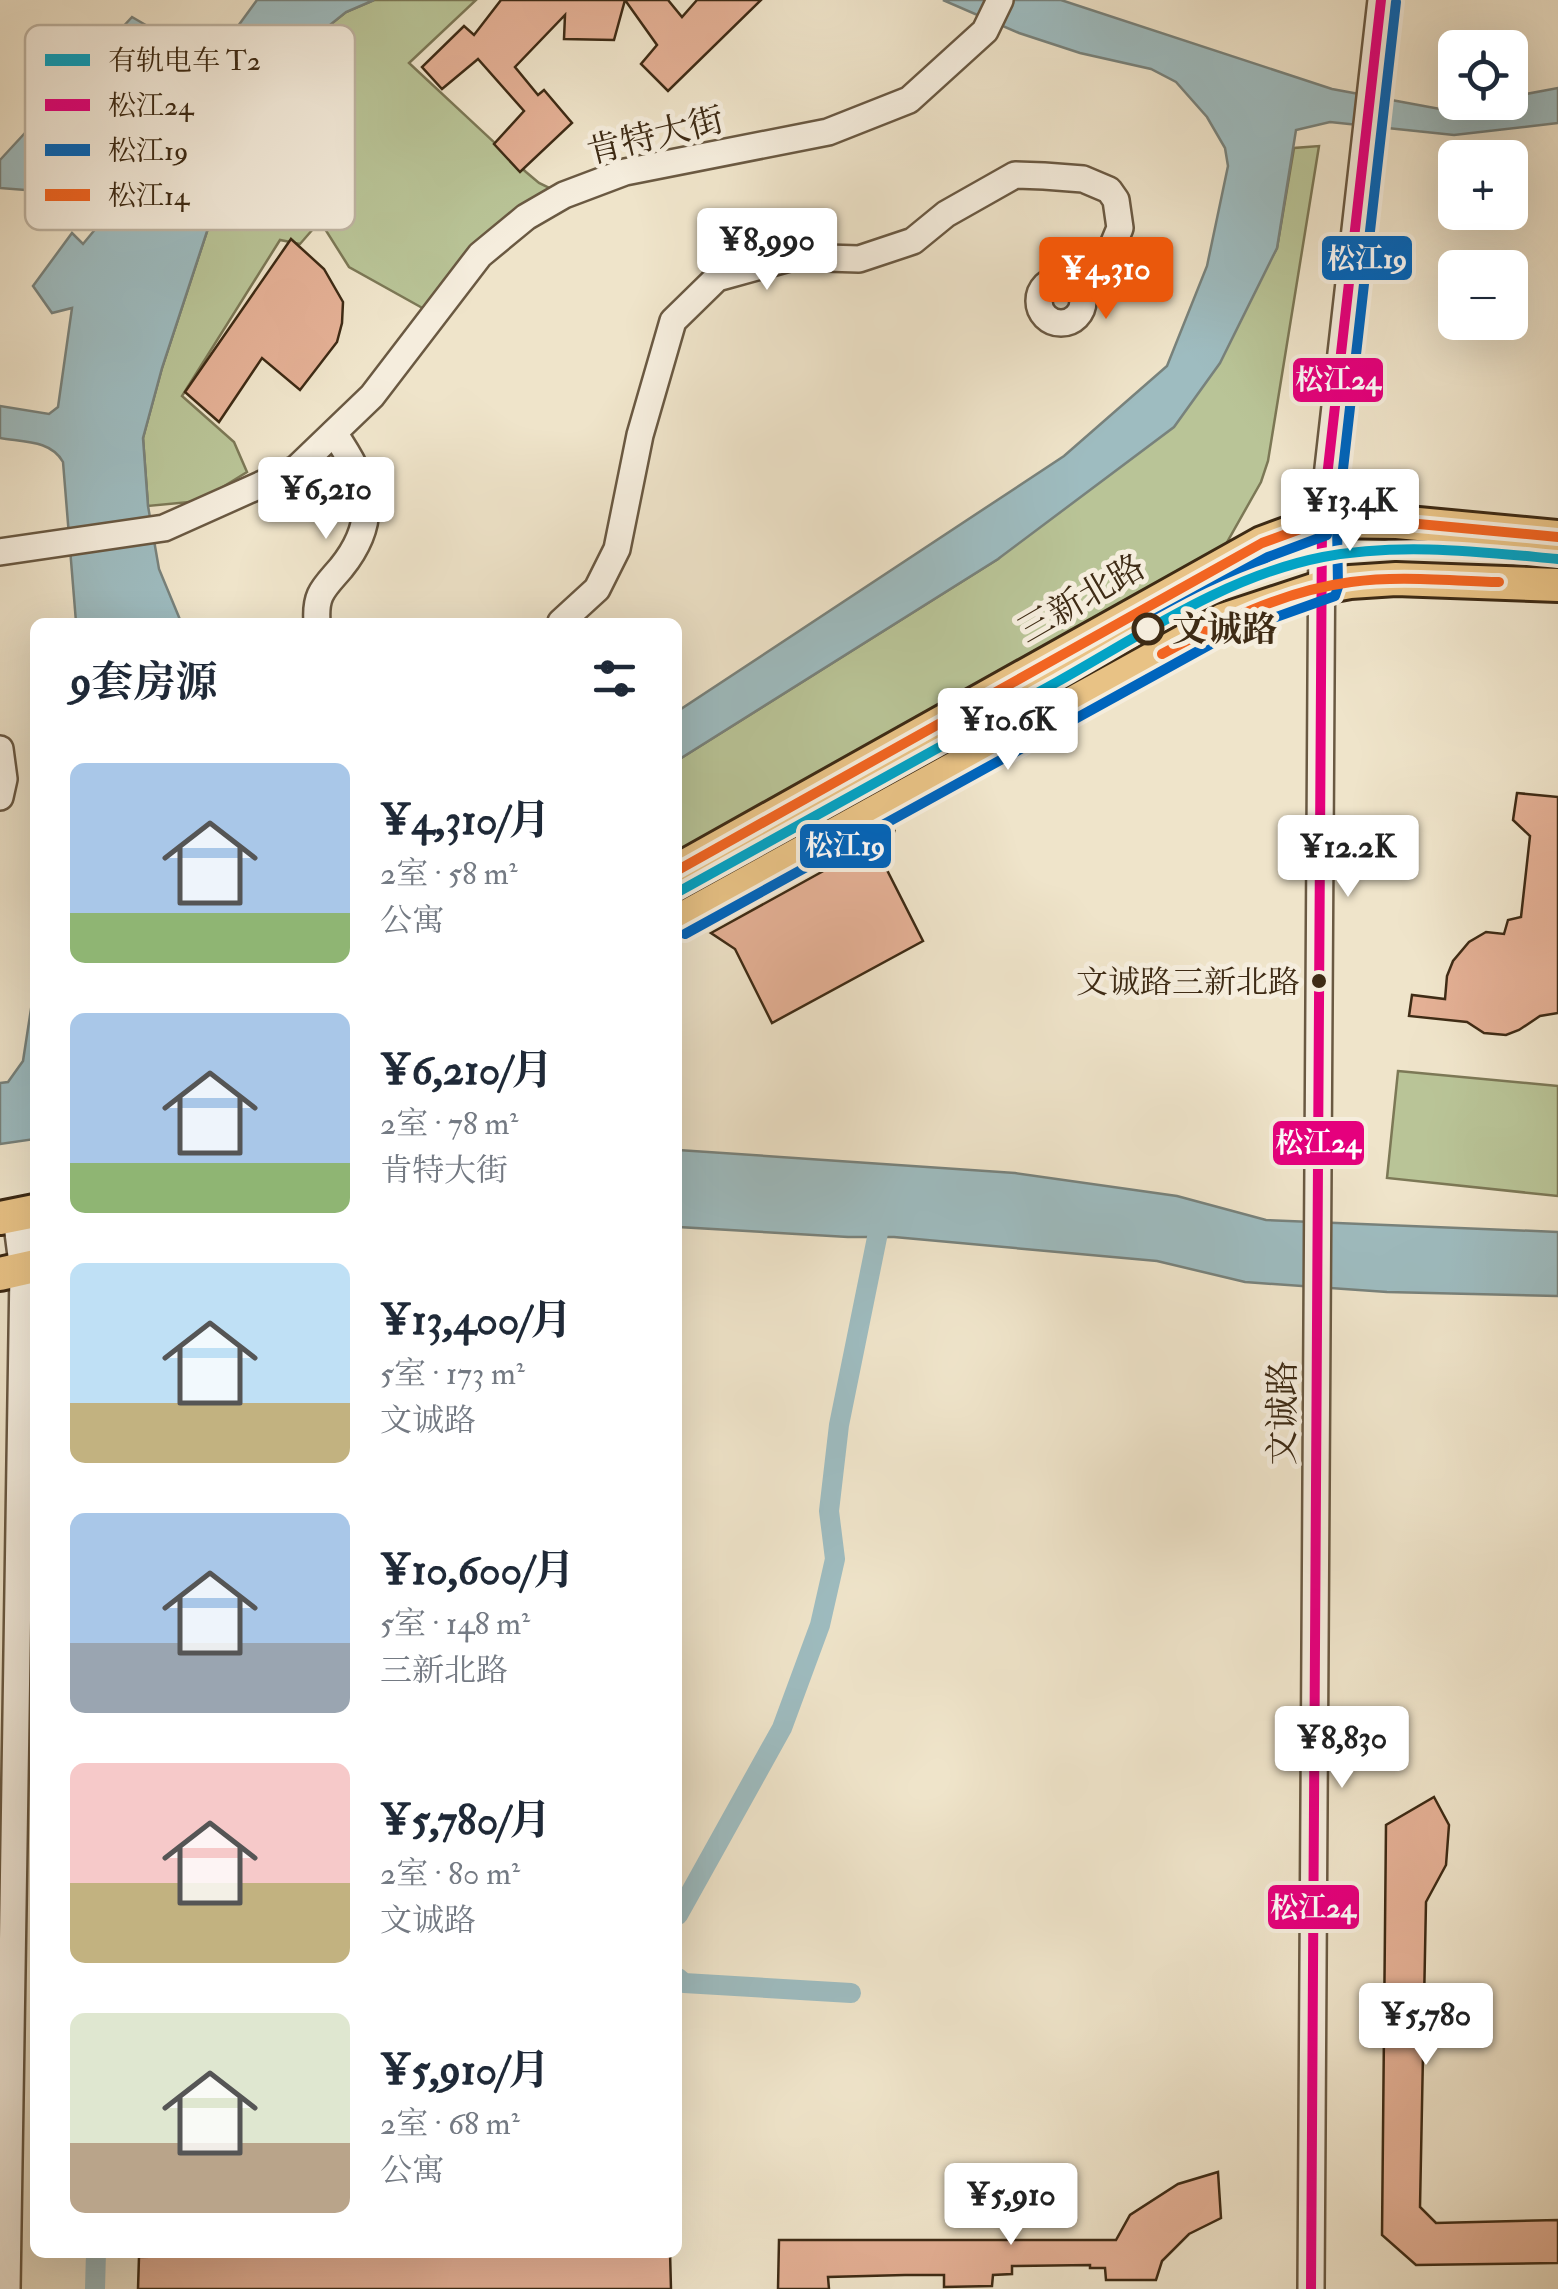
<!DOCTYPE html>
<html lang="zh">
<meta charset="utf-8">
<style>
body{margin:0;font-family:"IM FELL Double Pica","Noto Serif SC",serif;background:#f6f6f7;color:#1f2937;height:100vh;display:flex;flex-direction:column;font-size:38px;white-space:nowrap}
*{box-sizing:border-box;margin:0}
p{font-size:32px;color:#747a83}
.icon{flex:none;width:55px;height:55px;fill:none;stroke:currentColor;stroke-width:2;stroke-linecap:round;stroke-linejoin:round}
.map{position:relative;flex:1;overflow:hidden}
.side{position:absolute;left:30px;top:618px;width:652px;height:1640px;display:flex;flex-direction:column;background:#fff;border-radius:15px;box-shadow:0 10px 40px #0002}
.side>*{flex:none}
.controls{position:absolute;left:1438px;top:30px;display:grid;gap:20px}
.controls a{display:grid;place-items:center;width:90px;height:90px;border-radius:15px;background:#fff;box-shadow:0 10px 40px #0002;font-size:50px}
.price{position:absolute;translate:-50% -85px;padding:0 22px;border-radius:10px;background:#fff;color:#222;font-size:32px;line-height:65px;filter:drop-shadow(0 2px 5px #0008)}
.price::after{content:'';position:absolute;left:50%;top:60px;width:30px;height:22px;margin-left:-15px;background:inherit;clip-path:polygon(0 0,100% 0,50% 100%)}
.price.active{background:#ea580c;color:#fff}
ul{padding:0;list-style:none}
li{display:flex;align-items:center;gap:30px;height:250px;padding:0 40px}
li span{display:grid;place-items:center;flex:none;width:280px;height:200px;border-radius:15px;color:#555}
li>.icon{margin-inline-start:auto}
span .icon{width:120px;height:120px;fill:#fffc;stroke-width:1}
li b{font-size:42px}
h2{display:flex;justify-content:space-between;align-items:center;height:120px;padding:0 40px;font-size:42px}
.map>svg:first-child{display:block}
.green{fill:#b9c497;stroke:#7c7856;stroke-width:2.5}
.water{fill:#9ebcc0;stroke:#78827c;stroke-width:2.5}
.lines{fill:none;stroke-linecap:round;stroke-linejoin:round}
.canal{stroke:#9ebcc0;stroke-width:20}
.building{fill:#e4b095;stroke:#3e2b15;stroke-width:2.5}
.minor-casing{stroke:#6a5942;stroke-width:30}
.major-casing{stroke:#3e2b15;stroke-width:38}
.minor{stroke:#f5eddd;stroke-width:25}
.major{stroke:#e8c285;stroke-width:32}
.bus-1-casing{stroke:#f5eddd;stroke-width:18}
.bus-2-casing{stroke:#f5eddd;stroke-width:18}
.bus-3-casing{stroke:#f5eddd;stroke-width:18}
.bus-1{stroke:#e5007d;stroke-width:10}
.bus-2{stroke:#0065bd;stroke-width:10}
.bus-3{stroke:#f26522;stroke-width:10}
.tram-1-casing{stroke:#f5eddd;stroke-width:18}
.tram-1{stroke:#03a3c5;stroke-width:10}
.stop-dot{fill:#f5eddd;stroke:#3e2b15;stroke-width:5}
.bus-dot{fill:#3e2b15;stroke:#f5eddd;stroke-width:4}
.labels{text-anchor:middle;stroke-width:10;stroke-linejoin:round;paint-order:stroke}
.bus-label{font-size:32px;fill:#3e2b15;stroke:#f5eddd;text-anchor:end}
.street-label{font-size:35px;fill:#3e2b15;stroke:#f5eddd}
.stop-label{font-size:35px;font-weight:bold;fill:#3e2b15;stroke:#f5eddd;text-anchor:start}
.key{fill:#f5eddd;stroke:#beb3a1;stroke-width:2.5}
.key-label{font-size:28px;fill:#3e2b15}
.line-badge{stroke:#f5eddd;stroke-width:4}
.badge-label{font-size:28px;text-anchor:middle;font-weight:bold;fill:#fff}
</style>
<div class="map">
<svg width="1558" height="2289" viewBox="0 0 1558 2289">
<rect width="100%" height="100%" fill="#efe4ca"/>
<filter id="stains"><feTurbulence type="fractalNoise" baseFrequency=".002" numOctaves="4"/><feColorMatrix values="0 0 0 0 .2 0 0 0 0 .09 0 0 0 0 .02 0 0 0 .5 -.17"/></filter>
<radialGradient id="worn" r=".72"><stop offset=".6" stop-color="#630" stop-opacity="0"/><stop offset="1" stop-color="#630" stop-opacity=".3"/></radialGradient>
<g class="green">
<path d="M374,0h102l-67,63 117,109 13,11 25,12 -38,22 -91,98 -86,-48 -29,-46 -20,23 -20,-4 -98,156 52,46 13,30 -47,29 -52,5 -5,-68 19,-70 55,-167 64,-112 45,-61 20,-16z"/>
<path d="M1319,146l-51,315 -7,21 -35,62 -548,315v-99l320,-201 252,-262 27,-49 17,-100z"/>
<path d="M1398,1071l160,15v110l-171,-18z"/>
</g>
<g class="water">
<path d="M257,0h117l-28,12 -20,16 -45,61 -43,72 -21,40 -55,167 -19,70 5,68 11,63 22,53h-105l-13,-160c-12,-22 -40,-20 -63,-24v-32l49,8 9,-7 14,-99 -20,5 -19,-27 39,-53 11,11 82,-99 -49,-50 -41,38 -37,58 -38,-3v-28l132,-143 79,46z"/>
<path d="M943,0h118l271,89 108,20 38,-6 32,-1v-5l48,-9v35l-104,12 -124,-13 -34,8 -19,118 -57,115 -46,64 -176,132 -320,201v-49l386,-255 103,-90 40,-100 21,-100 -3,-18 -18,-31 -31,-35 -25,-13 -71,-16 -61,-20z"/>
<path d="M35,983v156l-35,5v-61l8,-1 15,-21z"/>
<path d="M678,1150l337,23 162,23 89,24 292,12v64l-171,-4 -142,-10 -88,-21 -263,-24h-46l-169,-10z"/>
</g>
<g class="lines">
<g class="canal">
<path d="M678,1915l104,-187 38,-103 15,-66 -6,-48 10,-86 43,-212"/>
<path d="M678,1978l6,5 167,10"/>
<path d="M95,2289l1,-37"/>
</g>
</g>
<g class="building">
<path d="M501,0h167l14,17 15,-17h64l-93,91 -27,-27 16,-19 -32,-45 -11,40 -50,-1 1,-24 -50,52 23,28 6,-5 28,33 -52,49 -26,-28 30,-33 -46,-52 -36,30 -20,-22 42,-41 10,9z"/>
<path d="M291,239l33,30 19,33 -1,21 -5,19 -37,48 -38,-32 -43,64 -34,-30z"/>
<path d="M1517,793l41,4v216l-18,3 -21,14 -13,5 -22,-2 -17,-11 -58,-6 3,-21 33,4 2,-23 6,-15 16,-19 17,-10 18,2 4,-14 13,-3 9,-81 -17,-16z"/>
<path d="M894,832l-9,34 38,75 -151,82 -37,-74 -24,-16z"/>
<path d="M1434,1797l15,28 -3,40 -20,37 -6,305 16,16 122,-3v43l-142,2 -34,-30 4,-410z"/>
<path d="M1218,2172l3,46 -32,16 -27,27 -6,19h-50l-1,-12h-15v-3l-78,1v8l-19,1 -1,11 -48,1v-12h-39l-77,2 1,12h-51l1,-49h337l14,-25 48,-31z"/>
<path d="M342,2252h328l1,37h-533l1,-32z"/>
</g>
<g class="lines">
<defs>
<g id="minor">
<circle cx="1061" cy="301" r="22"/>
<path d="M0,552l164,-24 132,-59 76,-73 108,-141 46,-38 38,-22 61,-23 203,-40 81,-32 76,-69 15,-31"/>
<path d="M317,622c-2,-28 6,-33 24,-54 41,-51 26,-86 -7,-135"/>
<path d="M561,622l36,-33 20,-40 23,-114 33,-114 44,-43 76,-21 66,2 54,-18 33,-27 69,-39 29,1 39,3 26,11 7,10 4,28 -10,24 -27,42"/>
<path d="M0,749l4,30 -4,18"/>
<path d="M7,2289l16,-1018 -7,-54"/>
<path d="M1311,2289l11,-1768 59,-521"/>
</g>
<g id="major">
<path d="M678,870l584,-327 60,-22 75,1 161,15"/>
<path d="M678,921l545,-301 100,-33 27,-5 46,-3 162,6"/>
<path d="M0,1218l35,-7"/>
<path d="M0,1274l35,-8"/>
</g>
</defs>
<use href="#minor" class="minor-casing"/>
<use href="#major" class="major-casing"/>
<use href="#minor" class="minor"/>
<use href="#major" class="major"/>
<defs>
<path id="bus-1" d="M1311,2289l11,-1768 59,-521"/>
<g id="bus-2">
<path d="M1149,622l119,-65 59,-22"/>
<path d="M685,934l544,-300 106,-38 3,-9 -1,-65 59,-520"/>
</g>
<g id="bus-3">
<path d="M1162,654c59,-32 121,-63 189,-72 49,-7 99,-1 148,0"/>
<path d="M678,870l584,-327 60,-22 75,1 161,15"/>
</g>
</defs>
<use href="#bus-1" class="bus-1-casing"/>
<use href="#bus-2" class="bus-2-casing"/>
<use href="#bus-3" class="bus-3-casing"/>
<use href="#bus-1" class="bus-1"/>
<use href="#bus-2" class="bus-2"/>
<use href="#bus-3" class="bus-3"/>
<defs>
<path id="tram-1" d="M678,892c126,-70 253,-139 379,-210 84,-47 169,-106 266,-125 78,-15 158,-5 235,2"/>
</defs>
<use href="#tram-1" class="tram-1-casing"/>
<use href="#tram-1" class="tram-1"/>
</g>
<circle class="stop-dot" cx="1148" cy="629" r="14"/>
<circle class="bus-dot" cx="1319" cy="981" r="9"/>
<g class="labels">
<g class="bus-label">
<text x="1300" y="993">文诚路三新北路</text>
</g>
<g class="street-label">
<text transform="translate(655 135) rotate(-14)" y="12">肯特大街</text>
<text transform="translate(1081 598) rotate(-30)" y="12">三新北路</text>
<text transform="translate(1282 1413) rotate(-90)" y="12">文诚路</text>
</g>
<g class="stop-label">
<text x="1172" y="641">文诚路</text>
</g>
</g>
<rect x="25" y="25" width="330" height="205" rx="15" class="key"/>
<rect x="45" y="54" width="45" height="12" fill="#03a3c5"/>
<rect x="45" y="99" width="45" height="12" fill="#e5007d"/>
<rect x="45" y="144" width="45" height="12" fill="#0065bd"/>
<rect x="45" y="189" width="45" height="12" fill="#f26522"/>
<g class="key-label">
<text x="108" y="70">有轨电车 T2</text>
<text x="108" y="115">松江24</text>
<text x="108" y="160">松江19</text>
<text x="108" y="205">松江14</text>
</g>
<g class="line-badge">
<rect x="1320" y="234" width="94" height="48" rx="10" fill="#0065bd"/>
<rect x="1291" y="356" width="94" height="48" rx="10" fill="#e5007d"/>
<rect x="798" y="822" width="95" height="48" rx="10" fill="#0065bd"/>
<rect x="1271" y="1119" width="95" height="48" rx="10" fill="#e5007d"/>
<rect x="1266" y="1883" width="95" height="48" rx="10" fill="#e5007d"/>
</g>
<g class="badge-label">
<text x="1367" y="268">松江19</text>
<text x="1338" y="389">松江24</text>
<text x="845" y="855">松江19</text>
<text x="1318" y="1152">松江24</text>
<text x="1313" y="1917">松江24</text>
</g>
<rect width="100%" height="100%" filter="url(#stains)"/>
<rect width="100%" height="100%" fill="url(#worn)"/>
</svg>
<div class="controls">
<a><svg class="icon" aria-label="locate" viewBox="0 0 24 24"><circle cx="12" cy="12" r="6"/><path d="M12 2v4M12 18v4M2 12h4M18 12h4"/></svg></a>
<a>+</a>
<a>−</a>
</div>
<b class="price" style="left:767px;top:293px">¥8,990</b>
<b class="price active" style="left:1106px;top:322px">¥4,310</b>
<b class="price" style="left:326px;top:542px">¥6,210</b>
<b class="price" style="left:1350px;top:554px">¥13.4K</b>
<b class="price" style="left:1008px;top:773px">¥10.6K</b>
<b class="price" style="left:1348px;top:900px">¥12.2K</b>
<b class="price" style="left:1342px;top:1791px">¥8,830</b>
<b class="price" style="left:1426px;top:2068px">¥5,780</b>
<b class="price" style="left:1011px;top:2248px">¥5,910</b>
<section class="side">
<h2>9套房源<svg class="icon" aria-label="filters" viewBox="0 0 24 24"><path d="M4 7h16M4 17h16"/><circle cx="9" cy="7" r="2"/><circle cx="15" cy="17" r="2"/></svg></h2>
<ul>
<li><span style="background:linear-gradient(#a9c7e8 75%,#8fb573 0)"><svg class="icon" aria-label="home" viewBox="0 0 24 24"><path d="M3 11l9-7 9 7M6 9v11h12V9"/></svg></span><div><b>¥4,310/月</b><p>2室 · 58 m²</p><p>公寓</p></div></li>
<li><span style="background:linear-gradient(#a9c7e8 75%,#8fb573 0)"><svg class="icon" aria-label="home" viewBox="0 0 24 24"><path d="M3 11l9-7 9 7M6 9v11h12V9"/></svg></span><div><b>¥6,210/月</b><p>2室 · 78 m²</p><p>肯特大街</p></div></li>
<li><span style="background:linear-gradient(#bfe0f5 70%,#c2b280 0)"><svg class="icon" aria-label="home" viewBox="0 0 24 24"><path d="M3 11l9-7 9 7M6 9v11h12V9"/></svg></span><div><b>¥13,400/月</b><p>5室 · 173 m²</p><p>文诚路</p></div></li>
<li><span style="background:linear-gradient(#a9c7e8 65%,#9aa5b1 0)"><svg class="icon" aria-label="home" viewBox="0 0 24 24"><path d="M3 11l9-7 9 7M6 9v11h12V9"/></svg></span><div><b>¥10,600/月</b><p>5室 · 148 m²</p><p>三新北路</p></div></li>
<li><span style="background:linear-gradient(#f6c9c9 60%,#c2b280 0)"><svg class="icon" aria-label="home" viewBox="0 0 24 24"><path d="M3 11l9-7 9 7M6 9v11h12V9"/></svg></span><div><b>¥5,780/月</b><p>2室 · 80 m²</p><p>文诚路</p></div></li>
<li><span style="background:linear-gradient(#dfe7d0 65%,#b9a48a 0)"><svg class="icon" aria-label="home" viewBox="0 0 24 24"><path d="M3 11l9-7 9 7M6 9v11h12V9"/></svg></span><div><b>¥5,910/月</b><p>2室 · 68 m²</p><p>公寓</p></div></li>
</ul>
</section>
</div>
